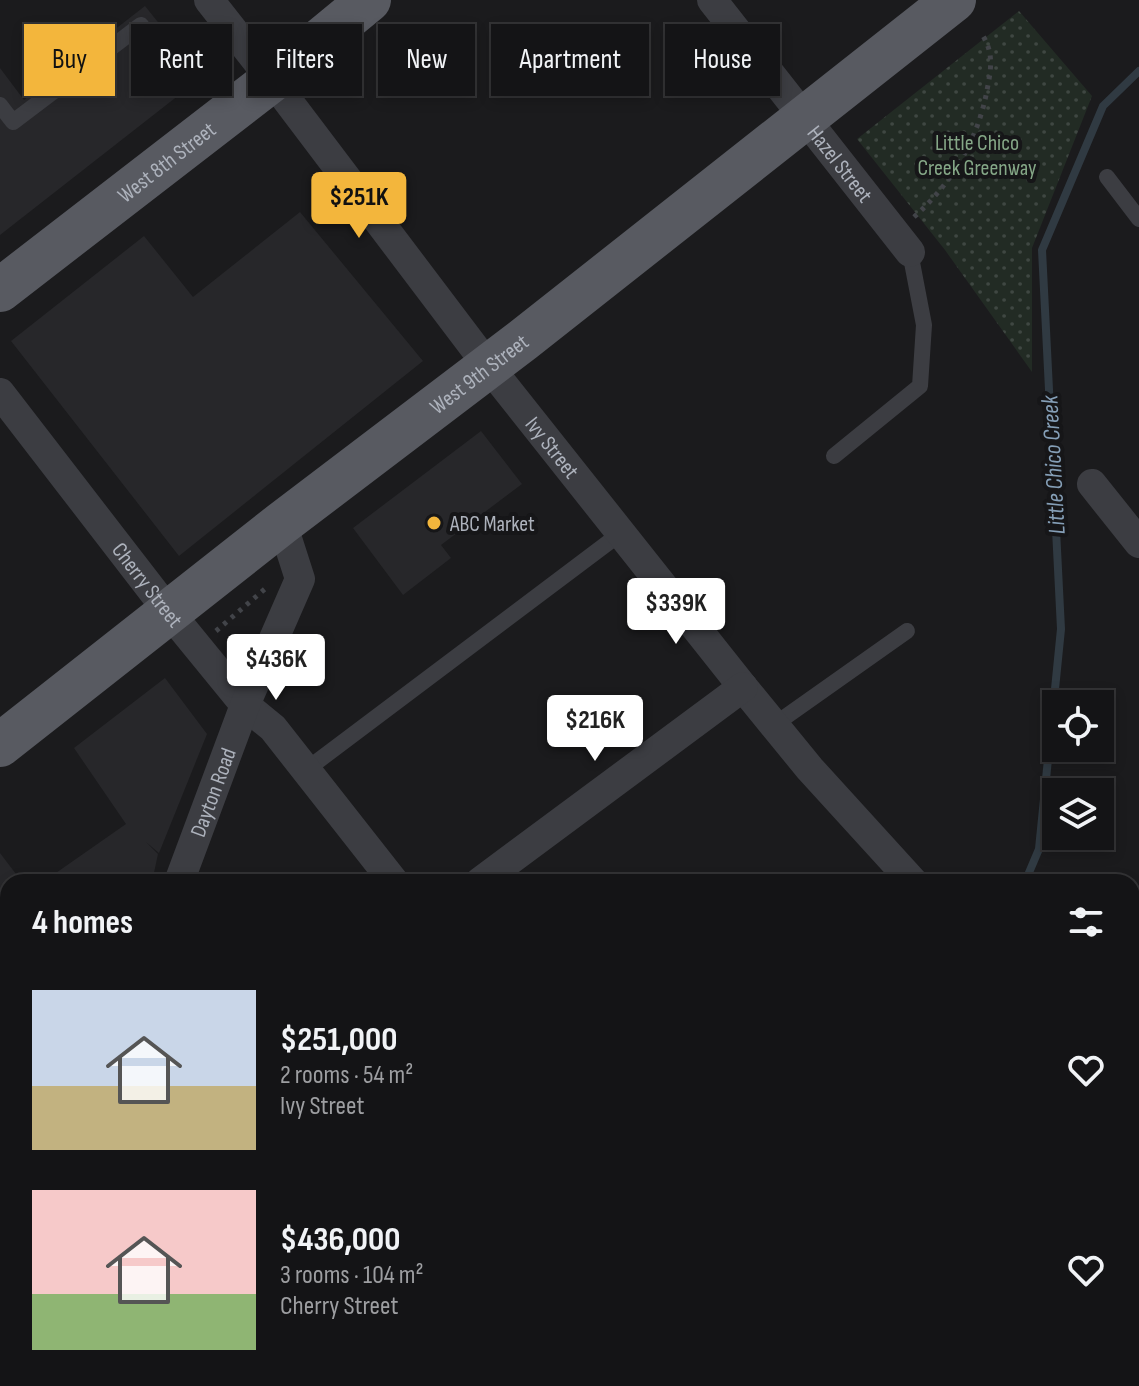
<!DOCTYPE html>
<meta charset="utf-8">
<style>
body{margin:0;font-family:"Sofia Sans Condensed",sans-serif;background:#1d1d1f;color:#f1f3f6;height:100vh;display:flex;flex-direction:column;font-size:30px;white-space:nowrap}
*{box-sizing:border-box;margin:0}
p{font-size:26px;color:#9d9ea1}
.icon{flex:none;width:44px;height:44px;fill:none;stroke:currentColor;stroke-width:2;stroke-linecap:round;stroke-linejoin:round}
.map{position:relative;flex:1;overflow:hidden}
.details{position:absolute;left:0px;top:874px;width:1140px;height:512px;display:flex;flex-direction:column;background:#141416;border-radius:24px 24px 0 0;box-shadow:0 4px 12px #0003,0 0 0 2px #333335}
.details>*{flex:none}
.guide{position:absolute;left:24px;top:24px;width:1092px;height:72px;display:flex;gap:16px}
.buttons{position:absolute;left:1042px;top:690px;display:grid;gap:16px}
.buttons a{display:grid;place-items:center;width:72px;height:72px;border-radius:0px;background:#141416;box-shadow:0 4px 12px #0003,0 0 0 2px #333335;font-size:40px}
.price{position:absolute;translate:-50% -68px;padding:0 18px;border-radius:8px;background:#fff;color:#222;font-size:26px;line-height:52px;filter:drop-shadow(0 2px 4px #0008)}
.price::after{content:'';position:absolute;left:50%;top:48px;width:24px;height:18px;margin-left:-12px;background:inherit;clip-path:polygon(0 0,100% 0,50% 100%)}
.price.selected{background:#f3b63c;color:#111}
ul{padding:0;list-style:none}
li{display:flex;align-items:center;gap:24px;height:200px;padding:0 32px}
li span{display:grid;place-items:center;flex:none;width:224px;height:160px;border-radius:0px;color:#555}
li>.icon{margin-inline-start:auto}
span .icon{width:96px;height:96px;fill:#fffc;stroke-width:1}
li b{font-size:34px}
h2{display:flex;justify-content:space-between;align-items:center;height:96px;padding:0 32px;font-size:34px}
.tag{padding:0 28px;border-radius:0px;background:#141416;box-shadow:0 4px 12px #0003,0 0 0 2px #333335;font-size:28px;line-height:72px}
.tag.selected{background:#f3b63c;color:#111}
.map>svg:first-child{display:block}
.built{fill:#27272a}
.grass{fill:url(#grass-dots)}
.lines{fill:none;stroke-linecap:round;stroke-linejoin:round}
.stream{stroke:#303a42;stroke-width:8}
.path{stroke:#424449;stroke-width:5;stroke-dasharray:4 6;stroke-linecap:butt}
.service{stroke:#3c3d42;stroke-width:16}
.minor{stroke:#3c3d42;stroke-width:30}
.primary{stroke:#585a61;stroke-width:44}
.rail{stroke:#4f5157;stroke-width:6;stroke-dasharray:10 8;stroke-linecap:butt}
.poi-dot{fill:#f3b63c;stroke:#161618;stroke-width:3}
.labels{text-anchor:middle;stroke-width:8;stroke-linejoin:round;paint-order:stroke}
.park-label{font-size:22px;fill:#85a787;stroke:#161618}
.street-label{font-size:22px;fill:#adb2bc;stroke:#161618}
.poi-label{font-size:22px;fill:#adb2bc;stroke:#161618;text-anchor:start}
.water-label{font-size:24px;font-style:italic;fill:#859fb7;stroke:#161618}
</style>
<div class="map">
<svg width="1139" height="1386" viewBox="0 0 1139 1386">
<defs>
<pattern id="grass-dots" width="8" height="8" patternUnits="userSpaceOnUse" patternTransform="scale(2)"><rect width="8" height="8" fill="#222b24"/><path d="M2 2h.1M6 6h.1" fill="none" stroke="#3f4742" stroke-width="1.8" stroke-linecap="round"/></pattern>
</defs>
<rect width="100%" height="100%" fill="#1b1b1d"/>
<g class="built">
<path d="M145,6l57,71 -202,158v-167l24,32z"/>
<path d="M300,212l123,149 -244,195 -168,-215 133,-105 49,61z"/>
<path d="M481,431l41,53 -81,61 10,13 -48,37 -50,-67z"/>
<path d="M165,678l42,56 -48,119 -13,-11 12,12 -6,28h-109l83,-58 -52,-76z"/>
<path d="M0,853l22,29h-14v105l-8,-10z"/>
</g>
<path class="grass" d="M1019,11l73,85 -60,152v124l-87,-122 -88,-111z"/>
<g class="lines">
<g class="stream">
<path d="M1025,882l14,-33 22,-220 -19,-379 61,-144 36,-35"/>
<path d="M0,1182l8,-9"/>
</g>
<g class="path">
<path d="M914,217c38,-34 64,-77 73,-127 4,-20 7,-36 -4,-54"/>
<path d="M216,631l50,-43"/>
<path d="M1052,1378l6,8"/>
</g>
<g class="service">
<path d="M0,105l13,17 128,-97 37,49"/>
<path d="M1107,177l32,42"/>
<path d="M834,456l86,-70 4,-61 -14,-73"/>
<path d="M774,725l133,-94"/>
<path d="M306,770l315,-237"/>
<path d="M24,1378l6,8"/>
<path d="M164,1378l6,8"/>
</g>
<g class="minor">
<path id="s1" d="M209,0l63,80 217,287 254,320 67,82 103,113"/>
<path id="s2" d="M712,0l198,252"/>
<path id="s3" d="M0,393l169,219 76,93 28,23 121,154"/>
<path d="M1092,484l47,59"/>
<path id="s4" d="M179,882l66,-177 55,-126 -18,-56"/>
<path d="M480,882l263,-195"/>
<path d="M0,1040l8,6"/>
<path d="M1132,1177l7,10"/>
<path d="M1132,1214l7,-5"/>
<path d="M643,1378l7,8"/>
<path d="M1114,1378l1,2"/>
<path d="M549,1386l10,-8"/>
<path d="M913,1386l10,-8"/>
</g>
<g class="primary">
<path id="s5" d="M0,290l272,-210 97,-80"/>
<path id="s6" d="M0,745l282,-222 241,-183 431,-340"/>
</g>
<path class="rail" d="M0,1372l11,14"/>
</g>
<circle class="poi-dot" cx="434" cy="523" r="8"/>
<g class="labels">
<g class="park-label">
<text x="977" y="150">Little Chico<tspan x="977" dy="25">Creek Greenway</tspan></text>
</g>
<g class="street-label">
<text dy="8" stroke="none"><textPath href="#s5" startOffset="210">West 8th Street</textPath></text>
<text dy="8" stroke="none"><textPath href="#s2" startOffset="208">Hazel Street</textPath></text>
<text dy="8" stroke="none"><textPath href="#s6" startOffset="606">West 9th Street</textPath></text>
<text dy="8" stroke="none"><textPath href="#s1" startOffset="564">Ivy Street</textPath></text>
<text dy="8" stroke="none"><textPath href="#s3" startOffset="242">Cherry Street</textPath></text>
<text dy="8" stroke="none"><textPath href="#s4" startOffset="96">Dayton Road</textPath></text>
</g>
<g class="poi-label">
<text x="450" y="531">ABC Market</text>
</g>
<g class="water-label">
<text transform="translate(1053 465) rotate(-93)" y="8">Little Chico Creek</text>
</g>
</g>
</svg>
<div class="buttons">
<a><svg class="icon" aria-label="locate" viewBox="0 0 24 24"><circle cx="12" cy="12" r="6"/><path d="M12 2v4M12 18v4M2 12h4M18 12h4"/></svg></a>
<a><svg class="icon" aria-label="layers" viewBox="0 0 24 24"><path d="M12 4l9 5-9 5-9-5zM3 14l9 5 9-5"/></svg></a>
</div>
<b class="price selected" style="left:359px;top:240px">$251K</b>
<b class="price" style="left:676px;top:646px">$339K</b>
<b class="price" style="left:276px;top:702px">$436K</b>
<b class="price" style="left:595px;top:763px">$216K</b>
<div class="guide">
<a class="tag selected">Buy</a>
<a class="tag">Rent</a>
<a class="tag">Filters</a>
<a class="tag">New</a>
<a class="tag">Apartment</a>
<a class="tag">House</a>
</div>
<section class="details">
<h2>4 homes<svg class="icon" aria-label="filters" viewBox="0 0 24 24"><path d="M4 7h16M4 17h16"/><circle cx="9" cy="7" r="2"/><circle cx="15" cy="17" r="2"/></svg></h2>
<ul>
<li><span style="background:linear-gradient(#c9d6e8 60%,#c2b280 0)"><svg class="icon" aria-label="home" viewBox="0 0 24 24"><path d="M3 11l9-7 9 7M6 9v11h12V9"/></svg></span><div><b>$251,000</b><p>2 rooms · 54 m²</p><p>Ivy Street</p></div><svg class="icon" aria-label="heart" viewBox="0 0 24 24"><path d="M12 20l-8-8c-3-5 5-10 8-4 3-6 11-1 8 4z"/></svg></li>
<li><span style="background:linear-gradient(#f6c9c9 65%,#8fb573 0)"><svg class="icon" aria-label="home" viewBox="0 0 24 24"><path d="M3 11l9-7 9 7M6 9v11h12V9"/></svg></span><div><b>$436,000</b><p>3 rooms · 104 m²</p><p>Cherry Street</p></div><svg class="icon" aria-label="heart" viewBox="0 0 24 24"><path d="M12 20l-8-8c-3-5 5-10 8-4 3-6 11-1 8 4z"/></svg></li>
</ul>
</section>
</div>
